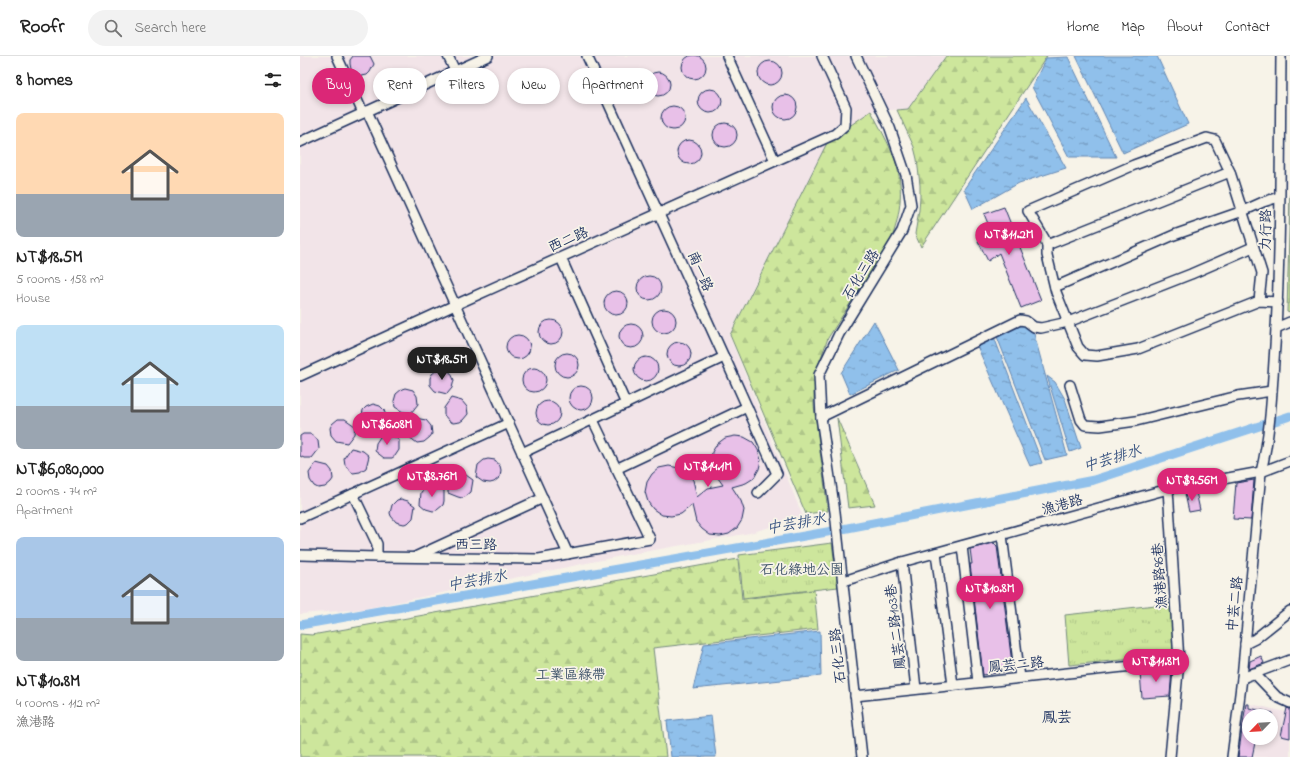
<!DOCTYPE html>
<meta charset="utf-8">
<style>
body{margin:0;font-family:"Indie Flower","LXGW WenKai TC",sans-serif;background:#f2f2f2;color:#222;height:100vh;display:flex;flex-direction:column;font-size:15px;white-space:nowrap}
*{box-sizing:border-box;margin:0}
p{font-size:13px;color:#767676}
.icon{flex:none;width:22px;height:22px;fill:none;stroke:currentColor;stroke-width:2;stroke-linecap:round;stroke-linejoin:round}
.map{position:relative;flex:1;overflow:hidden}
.details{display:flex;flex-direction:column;background:#fff;width:300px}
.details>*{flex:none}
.hud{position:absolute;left:12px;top:12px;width:380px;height:36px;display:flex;gap:8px}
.needle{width:26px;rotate:245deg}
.tools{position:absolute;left:942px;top:653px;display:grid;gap:8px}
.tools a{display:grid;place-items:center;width:36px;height:36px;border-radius:50%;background:#fff;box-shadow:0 2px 6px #0003;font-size:20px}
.price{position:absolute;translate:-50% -34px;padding:0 9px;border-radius:14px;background:#db2777;color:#fff;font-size:13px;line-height:26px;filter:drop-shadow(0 1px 2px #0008)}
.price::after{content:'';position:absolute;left:50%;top:24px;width:12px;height:9px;margin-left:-6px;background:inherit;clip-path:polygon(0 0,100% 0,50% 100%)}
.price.on{background:#222;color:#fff}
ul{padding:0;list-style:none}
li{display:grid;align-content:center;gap:8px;height:212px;padding:0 16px}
li span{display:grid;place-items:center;height:124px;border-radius:8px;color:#555}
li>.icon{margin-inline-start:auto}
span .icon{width:72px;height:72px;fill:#fffc;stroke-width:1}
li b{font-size:17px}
h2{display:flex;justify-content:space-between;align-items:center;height:48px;padding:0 16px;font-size:17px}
.chip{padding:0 14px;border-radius:18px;background:#fff;box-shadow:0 2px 6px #0003;font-size:14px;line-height:36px}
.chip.on{background:#db2777;color:#fff}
header{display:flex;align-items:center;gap:24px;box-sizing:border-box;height:56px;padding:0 20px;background:#fff;border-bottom:1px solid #e0e0e0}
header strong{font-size:19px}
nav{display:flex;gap:22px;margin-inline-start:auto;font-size:14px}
.search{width:280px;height:36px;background:#f2f2f2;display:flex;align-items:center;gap:10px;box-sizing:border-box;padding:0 14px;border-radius:22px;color:#767676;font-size:15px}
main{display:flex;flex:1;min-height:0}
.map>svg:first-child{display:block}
.built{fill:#f2e4e8;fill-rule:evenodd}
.forest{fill:url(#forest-firs);stroke:#748a7d}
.park{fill:url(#park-tufts);stroke:#748a7d}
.water{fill:url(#water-ripples);stroke:#6186b3}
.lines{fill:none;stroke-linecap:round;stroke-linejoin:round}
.canal{stroke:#90c0eb;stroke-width:9}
.building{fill:#e8c0e8;stroke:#1b2f5e}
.minor-casing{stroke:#1b2f5e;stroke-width:12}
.minor{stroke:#f7f3e8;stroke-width:9}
.labels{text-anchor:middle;stroke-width:3.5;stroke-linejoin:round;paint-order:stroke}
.street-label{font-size:14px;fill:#1b2f5e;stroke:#f7f3e8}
.park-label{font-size:14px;fill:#3f546a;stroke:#f7f3e8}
.water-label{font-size:15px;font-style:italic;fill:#385381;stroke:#f7f3e8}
.neighbourhood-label{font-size:15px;fill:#1b2f5e;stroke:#f7f3e8}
</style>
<header>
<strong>Roofr</strong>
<div class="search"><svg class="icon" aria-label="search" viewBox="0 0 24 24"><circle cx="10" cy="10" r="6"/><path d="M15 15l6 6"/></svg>Search here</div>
<nav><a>Home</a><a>Map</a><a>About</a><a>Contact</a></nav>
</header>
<main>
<section class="details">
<h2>8 homes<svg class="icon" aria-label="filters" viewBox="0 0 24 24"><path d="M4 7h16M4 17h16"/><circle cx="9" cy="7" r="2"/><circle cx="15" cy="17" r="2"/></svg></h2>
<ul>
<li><span style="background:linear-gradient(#ffd9b3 65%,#9aa5b1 0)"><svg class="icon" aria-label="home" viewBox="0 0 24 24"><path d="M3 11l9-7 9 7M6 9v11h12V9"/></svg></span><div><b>NT$18.5M</b><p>5 rooms · 158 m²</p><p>House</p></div></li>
<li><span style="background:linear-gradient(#bfe0f5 65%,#9aa5b1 0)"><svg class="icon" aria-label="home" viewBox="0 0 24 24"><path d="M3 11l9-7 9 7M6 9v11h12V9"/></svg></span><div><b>NT$6,080,000</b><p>2 rooms · 74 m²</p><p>Apartment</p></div></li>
<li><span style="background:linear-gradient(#a9c7e8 65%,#9aa5b1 0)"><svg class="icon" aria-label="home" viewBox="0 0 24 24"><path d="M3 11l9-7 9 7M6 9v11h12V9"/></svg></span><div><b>NT$10.8M</b><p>4 rooms · 112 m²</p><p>漁港路</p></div></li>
</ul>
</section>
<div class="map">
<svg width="990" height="701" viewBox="0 0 990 701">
<defs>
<pattern id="forest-firs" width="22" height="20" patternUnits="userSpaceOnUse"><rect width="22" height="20" fill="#cde69c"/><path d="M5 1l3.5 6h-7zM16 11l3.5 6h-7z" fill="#afc689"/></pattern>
<pattern id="park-tufts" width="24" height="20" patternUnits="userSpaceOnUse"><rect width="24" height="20" fill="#cde69c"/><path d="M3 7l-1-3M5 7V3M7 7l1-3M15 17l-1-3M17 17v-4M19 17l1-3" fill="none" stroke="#afc689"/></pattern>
<pattern id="water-ripples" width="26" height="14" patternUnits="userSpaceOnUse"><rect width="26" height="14" fill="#90c0eb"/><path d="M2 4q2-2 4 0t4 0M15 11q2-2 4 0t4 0" fill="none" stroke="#759cc2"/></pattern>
</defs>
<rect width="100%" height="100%" fill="#f7f3e8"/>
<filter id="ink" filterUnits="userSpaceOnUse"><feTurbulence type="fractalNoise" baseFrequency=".025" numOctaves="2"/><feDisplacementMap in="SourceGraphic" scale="8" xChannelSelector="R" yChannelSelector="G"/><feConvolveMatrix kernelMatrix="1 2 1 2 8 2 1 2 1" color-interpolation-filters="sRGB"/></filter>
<g filter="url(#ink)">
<g class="built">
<path d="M0,0h645l-37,53 -37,2 -43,30 -99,194 74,182 -53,16 -129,23 -257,53 -64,5z"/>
<path d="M951,648l39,9v44h-52zM949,660h22v22h-22z"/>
</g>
<g class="forest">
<path d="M646,0h101l-126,191 -6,-13 4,-24 1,-13v-12l-3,-26 -3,-12 -17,-37 11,-1z"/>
<path d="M571,55c8,15 16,29 22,44 12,28 8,59 -2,85l-63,98 -10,28 -4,26v14l14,105 -22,3 -76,-179 98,-194z"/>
<path d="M537,362l38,87 -27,3z"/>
<path d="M438,503l4,40 72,-9 4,39 -165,19 13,109h-366v-123l12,1z"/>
</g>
<g class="park">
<path d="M990,139v118l-3,-1z"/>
<path d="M532,487l6,44 -95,11 -4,-43z"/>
<path d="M874,547l2,52 -107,10 -4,-50z"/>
</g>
<g class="water">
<path d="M776,0h81l31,68 -65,29z"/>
<path d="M768,1l48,100h-47l-37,-70 14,-29z"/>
<path d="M726,42l40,70 -47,15 -46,26 -9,-20z"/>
<path d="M574,265l25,49 -49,24 -9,-21z"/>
<path d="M724,267l10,11 33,121 -22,5 -49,-126z"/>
<path d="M694,281l48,126 -12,3 -53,-120z"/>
<path d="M747,320l8,6 10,17 16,49 -11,4z"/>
<path d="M520,575l1,45 -128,13 11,-45z"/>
<path d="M411,660l5,41h-45l-4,-36z"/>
</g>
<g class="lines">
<path class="canal" d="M0,569l527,-93 267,-52 196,-64"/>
</g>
<g class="building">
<circle cx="394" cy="11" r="12"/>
<path d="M53,0h17l4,8 -4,8 -3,3 -5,1 -5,-1 -4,-2 -2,-4 -1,-5v-4z"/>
<circle cx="470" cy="17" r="12"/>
<circle cx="358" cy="28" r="12"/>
<circle cx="410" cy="45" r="12"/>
<circle cx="485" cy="51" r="12"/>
<circle cx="373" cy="62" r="12"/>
<circle cx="425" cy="79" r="12"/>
<circle cx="389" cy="96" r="12"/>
<path d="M704,151l37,93 -20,8 -22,-55 -11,8 -10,-20 13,-10 -7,-17z"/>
<circle cx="349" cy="232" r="12"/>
<circle cx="316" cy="247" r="12"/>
<circle cx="364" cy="265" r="12"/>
<circle cx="251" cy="276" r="12"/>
<circle cx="331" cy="280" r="12"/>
<circle cx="218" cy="291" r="12"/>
<circle cx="379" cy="298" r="12"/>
<circle cx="267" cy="309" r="12"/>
<circle cx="346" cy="313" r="12"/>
<circle cx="234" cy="324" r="12"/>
<path d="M141,313l7,2 3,2 3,7 -2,8 -5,6 -12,-3 -5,-6v-7l2,-4 5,-4z"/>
<circle cx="281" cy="342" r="12"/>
<path d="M105,332l8,2 4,6 1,8 -7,9 -8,-1 -8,-5 -1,-6 2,-7 6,-5z"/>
<path d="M151,342l11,3 5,6 1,7 -5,6 -3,2 -7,1 -4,-2 -5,-6v-7z"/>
<circle cx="248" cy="357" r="12"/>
<path d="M73,348l7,2 4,4 2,6 -2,7 -5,6 -8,-1 -10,-7 2,-11 3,-3z"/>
<path d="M115,362l11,2 5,6 1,8 -2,3 -6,5 -7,1 -8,-6 -1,-9z"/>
<path d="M38,363h7l10,7 -1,8 -7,9 -11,-2 -5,-6 -1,-7 2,-4z"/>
<path d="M3,378h7l4,2 4,5 1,8 -7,9h-8l-4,-2v-20z"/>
<path d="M82,378l9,1 8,5v10l-4,6 -3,2h-8l-9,-7 1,-8z"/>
<path d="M435,380l9,1 9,5 5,8 3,10 -2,9 -5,9 -8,5 -14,4 9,14 3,9 -2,10 -5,8 -8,6 -9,2 -10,-1 -8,-6 -6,-7 -4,-17 -11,9 -10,2 -9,-1 -9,-6 -5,-7 -3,-10 2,-10 5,-8 7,-6 10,-2 10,2 8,5 6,7 4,17 11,-9 15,-3 -10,-14 -2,-9 1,-10 5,-8 8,-6z"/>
<path d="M51,392l12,3 6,5 -3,12 -6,4 -7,1 -3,-2 -5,-6 -1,-7z"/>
<path d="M188,403l7,1 5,6 1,4 -1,7 -6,5 -4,1 -7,-1 -7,-5 2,-12 6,-5z"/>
<path d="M16,407l12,3 4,5 1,8 -2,3 -6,5 -7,1 -4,-2 -4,-6 -1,-7z"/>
<path d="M159,417l7,2 7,5 -2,12 -6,5 -3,1 -4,-1 -10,-4v-10l2,-4 5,-5z"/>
<path d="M954,424l-3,40 -18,-1 3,-36z"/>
<path d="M131,430h4l9,4v11l-1,4 -6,5 -4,1 -7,-2 -6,-5 1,-12 6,-5z"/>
<path d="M896,436l4,18 -11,2 -4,-18z"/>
<path d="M101,443l7,2 7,5 -2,12 -5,5 -4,1 -8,-2 -5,-6 -1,-3 2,-8 5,-5z"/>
<path d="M694,487l3,3 16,125 -30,4 -13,-111h2l-2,-15z"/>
<path d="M961,600l3,7 -15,6 1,-8z"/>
<path d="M872,613l-2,27 -28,2 -2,-26z"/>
<path d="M946,648h3v4l24,5v3h-24v22h7l-4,19h-14z"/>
<path d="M987,652l3,1v29l-9,-2z"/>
</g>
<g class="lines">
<defs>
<g id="minor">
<path d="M37,0l26,57"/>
<path d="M148,0l7,15"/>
<path d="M287,0l137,301 2,3 51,114 -19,19"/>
<path d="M427,0l48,105"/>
<path d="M556,0l34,72 16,47 5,30 -9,26 -63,103 -20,41 2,42 14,95 27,245"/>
<path d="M67,55l201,443"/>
<path d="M0,86l188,-86"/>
<path d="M747,189l183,-73"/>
<path d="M261,202l65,146"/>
<path d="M755,231l119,-52 69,-24 20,-9 16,-5"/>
<path d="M959,245l3,-28 -32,-101 -15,-32 -8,-2 -73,27 -106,46 16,27 3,7v10l9,37 22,55 7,8 12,1 41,-7 121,-48 19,1"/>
<path d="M976,272l14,-6"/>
<path d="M0,320l155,-71 380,-171 10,-9 1,-17 -24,-52"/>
<path d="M770,329l11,35 4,5 15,1 36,-5 102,-25 34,-5"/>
<path d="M521,361l199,-97 6,1 8,6 7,1 27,-6 123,-48 62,-27"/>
<path d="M222,397l202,-96"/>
<path d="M316,413l131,-62"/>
<path d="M868,433l11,172 -9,96"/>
<path d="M53,438l24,50v13"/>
<path d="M0,462l209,-95"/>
<path d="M702,479l18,143"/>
<path d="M662,490l16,136"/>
<path d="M636,497l17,132"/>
<path d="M0,499l77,2 162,2 111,-20 -57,-119"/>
<path d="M117,500l126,-58"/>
<path d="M602,506l14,127"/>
<path d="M544,525l58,-19 266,-73 93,-17 29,-11"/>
<path d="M945,588l10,-5 35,-28"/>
<path d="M954,617l23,24 13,6"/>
<path d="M942,622l48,-18"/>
<path d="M555,640l324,-35"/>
<path d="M932,701l10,-79 19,-206c10,-41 11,-84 14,-126 6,-96 5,-193 6,-290"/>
</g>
</defs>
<use href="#minor" class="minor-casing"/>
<use href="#minor" class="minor"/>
</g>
</g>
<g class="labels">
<g class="street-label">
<text transform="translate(965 174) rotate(-89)" y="5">力行路</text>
<text transform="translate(268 183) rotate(-24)" y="5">西二路</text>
<text transform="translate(401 215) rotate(66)" y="5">南一路</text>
<text transform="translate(560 218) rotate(-58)" y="5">石化三路</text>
<text transform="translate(762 448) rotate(-15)" y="5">漁港路</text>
<text transform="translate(176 488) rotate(1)" y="5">西三路</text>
<text transform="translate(859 520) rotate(-94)" y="5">漁港路96巷</text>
<text transform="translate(934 548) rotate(-84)" y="5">中芸二路</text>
<text transform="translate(595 571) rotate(-97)" y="5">鳳芸二路103巷</text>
<text transform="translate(537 600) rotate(-96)" y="5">石化三路</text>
<text transform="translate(716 608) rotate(-6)" y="5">鳳芸二路</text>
</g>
<g class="park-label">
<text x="502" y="518">石化綠地公園</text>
<text x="271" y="623">工業區綠帶</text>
</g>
<g class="water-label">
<text transform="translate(812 402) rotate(-17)" y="5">中芸排水</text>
<text transform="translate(496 467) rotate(-10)" y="5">中芸排水</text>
<text transform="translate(177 524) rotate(-10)" y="5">中芸排水</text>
</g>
<g class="neighbourhood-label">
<text x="757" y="666">鳳芸</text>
</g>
</g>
</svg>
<div class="tools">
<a><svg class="needle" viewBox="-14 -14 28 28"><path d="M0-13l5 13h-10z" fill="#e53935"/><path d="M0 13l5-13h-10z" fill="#767676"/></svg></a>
</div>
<b class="price" style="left:709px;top:200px">NT$11.2M</b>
<b class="price on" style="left:142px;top:325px">NT$18.5M</b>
<b class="price" style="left:87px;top:390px">NT$6.08M</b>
<b class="price" style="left:408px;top:432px">NT$14.1M</b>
<b class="price" style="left:132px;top:442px">NT$8.76M</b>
<b class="price" style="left:892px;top:446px">NT$9.56M</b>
<b class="price" style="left:690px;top:554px">NT$10.8M</b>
<b class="price" style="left:856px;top:627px">NT$11.8M</b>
<div class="hud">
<a class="chip on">Buy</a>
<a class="chip">Rent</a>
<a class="chip">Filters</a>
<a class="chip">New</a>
<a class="chip">Apartment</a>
</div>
</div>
</main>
